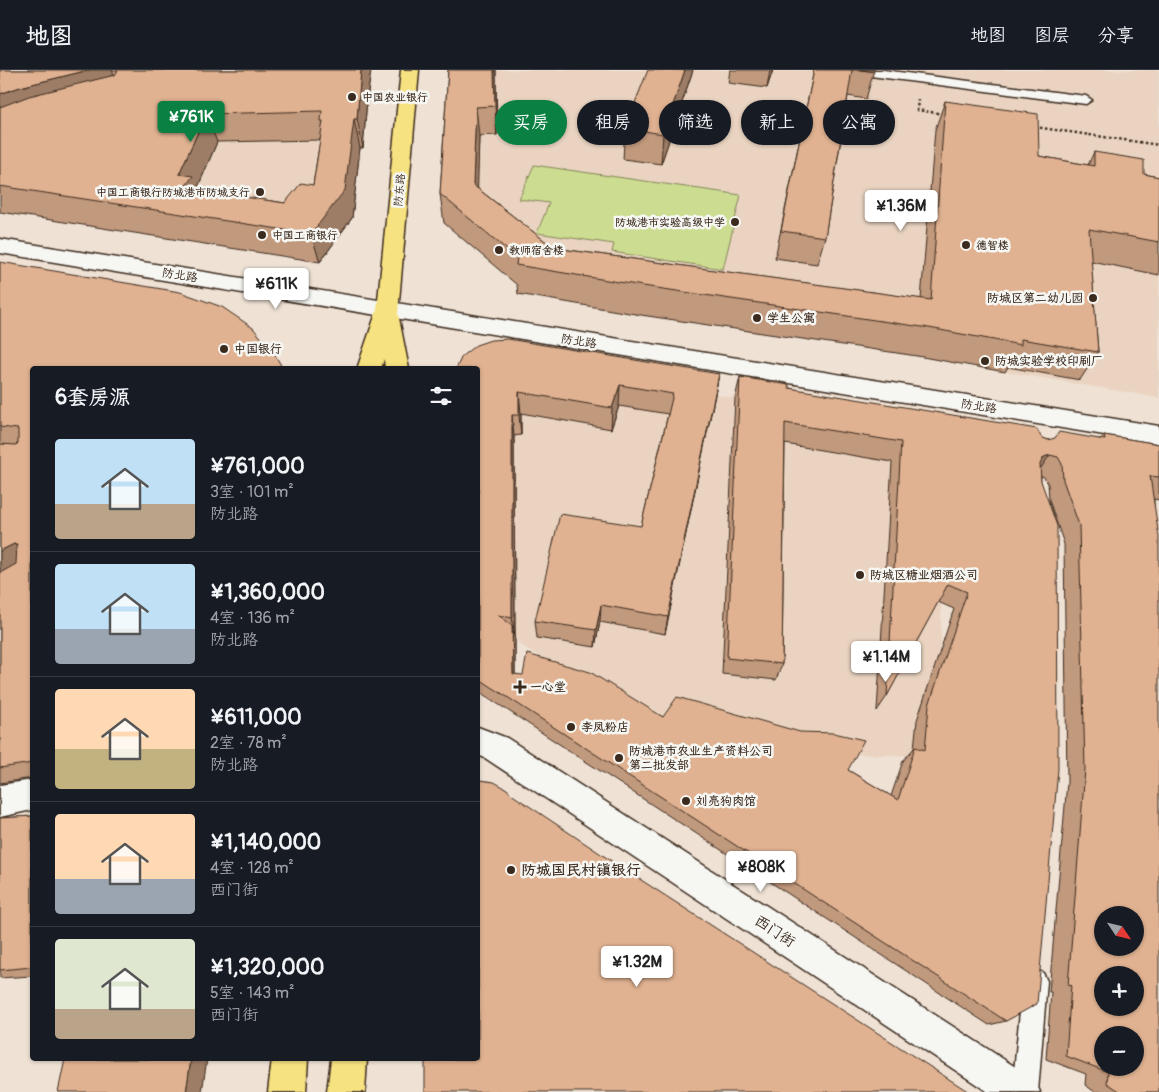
<!DOCTYPE html>
<html lang="zh">
<meta charset="utf-8">
<style>
body{margin:0;font-family:Pangolin,"LXGW WenKai TC",sans-serif;background:#242831;color:#f1f3f6;height:100vh;display:flex;flex-direction:column;font-size:19px;white-space:nowrap}
*{box-sizing:border-box;margin:0}
p{font-size:16px;color:#9ea1a6}
.icon{flex:none;width:28px;height:28px;fill:none;stroke:currentColor;stroke-width:2;stroke-linecap:round;stroke-linejoin:round}
.map{position:relative;flex:1;overflow:hidden}
.drawer{position:absolute;left:30px;top:296px;width:450px;height:695px;display:flex;flex-direction:column;background:#171b24;border-radius:5px;box-shadow:0 1px 4px #0004}
.drawer>*{flex:none}
.top-card{position:absolute;left:495px;top:30px;width:475px;height:45px;display:flex;gap:10px}
.needle{width:32px;rotate:125deg}
.tools{position:absolute;left:1094px;top:836px;display:grid;gap:10px}
.tools a{display:grid;place-items:center;width:50px;height:50px;border-radius:50%;background:#171b24;box-shadow:0 1px 4px #0004;font-size:25px}
.price{position:absolute;translate:-50% -42px;padding:0 11px;border-radius:5px;background:#fff;color:#222;font-size:16px;line-height:32px;filter:drop-shadow(0 1px 2px #0008)}
.price::after{content:'';position:absolute;left:50%;top:30px;width:15px;height:11px;margin-left:-8px;background:inherit;clip-path:polygon(0 0,100% 0,50% 100%)}
.price.selected{background:#0b8043;color:#fff}
ul{padding:0;list-style:none}
li{display:flex;align-items:center;gap:15px;height:125px;padding:0 25px}
li+li{border-top:1px solid #363941}
li span{display:grid;place-items:center;flex:none;width:140px;height:100px;border-radius:5px;color:#555}
li>.icon{margin-inline-start:auto}
span .icon{width:60px;height:60px;fill:#fffc;stroke-width:1}
li b{font-size:21px}
h2{display:flex;justify-content:space-between;align-items:center;height:60px;padding:0 25px;font-size:21px}
.tag{padding:0 18px;border-radius:22px;background:#171b24;box-shadow:0 1px 4px #0004;font-size:18px;line-height:45px}
.tag.selected{background:#0b8043;color:#fff}
header{display:flex;align-items:center;gap:30px;box-sizing:border-box;height:70px;padding:0 25px;background:#171b24;border-bottom:1px solid #363941}
header strong{font-size:24px}
nav{display:flex;gap:28px;margin-inline-start:auto;font-size:18px}
.map>svg:first-child{display:block}
.built{fill:#ead4c1}
.green{fill:#ccdd91;stroke:#848458}
.lines{fill:none;stroke-linecap:round;stroke-linejoin:round}
.service-casing{stroke:#3b2a1e;stroke-width:3}
.minor-casing{stroke:#3b2a1e;stroke-width:3}
.tertiary-casing{stroke:#3b2a1e;stroke-width:3}
.primary-casing{stroke:#3b2a1e;stroke-width:3}
.path{stroke:#3b2a1e;stroke-width:2.5;stroke-dasharray:2.5 2.5;stroke-linecap:butt}
.service{fill:#f6f6f2;fill-rule:evenodd}
.minor{fill:#f6f6f2;fill-rule:evenodd}
.tertiary{fill:#f6f6f2;fill-rule:evenodd}
.primary{fill:#f7e281;fill-rule:evenodd}
.wall{fill:#c1997d;stroke:#3b2a1e;fill-rule:evenodd}
.shaded-wall{fill:#9d7d66;stroke:#3b2a1e}
.building{fill:#e0b291;stroke:#3b2a1e;fill-rule:evenodd}
.poi-dot{fill:#3b2a1e;stroke:#f6f6f2;stroke-width:2}
.labels{text-anchor:middle;stroke-width:5;stroke-linejoin:round;paint-order:stroke}
.far-poi-label{font-size:11px;font-weight:bold;fill:#3b2a1e;stroke:#f6f6f2;text-anchor:start}
.far-street-label{font-size:11px;fill:#3b2a1e;stroke:#f6f6f2}
.street-label{font-size:12px;fill:#3b2a1e;stroke:#f6f6f2}
.poi-label{font-size:12px;font-weight:bold;fill:#3b2a1e;stroke:#f6f6f2;text-anchor:start}
.near-poi-label{font-size:15px;font-weight:bold;fill:#3b2a1e;stroke:#f6f6f2;text-anchor:start}
.near-street-label{font-size:15px;fill:#3b2a1e;stroke:#f6f6f2}
</style>
<header>
<strong>地图</strong>
<nav><a>地图</a><a>图层</a><a>分享</a></nav>
</header>
<div class="map">
<svg width="1159" height="1022" viewBox="0 0 1159 1022">
<rect width="100%" height="100%" fill="#efe2d5"/>
<filter id="ink" filterUnits="userSpaceOnUse"><feTurbulence type="fractalNoise" baseFrequency=".02" numOctaves="2"/><feDisplacementMap in="SourceGraphic" scale="10" xChannelSelector="R" yChannelSelector="G"/><feConvolveMatrix kernelMatrix="1 2 1 2 8 2 1 2 1" color-interpolation-filters="sRGB"/></filter>
<g filter="url(#ink)">
<g class="built">
<path d="M454,0h705v328l-287,-49 -231,-34 -111,-19 -86,-73z"/>
<path d="M365,54l-2,24 -3,1 -9,70 -13,20 -159,1v-111z"/>
<path d="M626,310l158,26 160,65 -4,222 -24,40 -2,23 -60,-2 -194,-22 -141,-88 -4,-8 -1,-87 -36,-112 10,-23z"/>
</g>
<path class="green" d="M534,95l207,30 -18,74 -111,-17 2,-8 -77,-11 12,-30 -30,-4z"/>
<g class="lines">
<defs>
<g id="service">
<path d="M849,0h34l203,26 6,4 -6,4 -231,-30z"/>
<path d="M1035,899l8,4 4,8 -9,111h-26l11,-111 4,-8z"/>
</g>
<g id="minor">
<path d="M478,657l29,11 527,341 6,13h-52l-503,-334 -7,-3z"/>
<path d="M32,710v30l-32,7v-32z"/>
</g>
<path id="tertiary" d="M0,169l1159,187v18l-1159,-191z"/>
<g id="primary">
<path d="M401,0h18l-21,243 11,56h-24l-1,-10 -3,10h-24l20,-59z"/>
<path d="M272,989h36l-2,33h-38z"/>
<path d="M331,989h36l-2,33h-38z"/>
</g>
</defs>
<use href="#service" class="service-casing"/>
<use href="#minor" class="minor-casing"/>
<use href="#tertiary" class="tertiary-casing"/>
<use href="#primary" class="primary-casing"/>
<g class="path">
<path d="M918,29l-1,11 27,4"/>
<path d="M1035,57l124,18"/>
</g>
<use href="#service" class="service"/>
<use href="#minor" class="minor"/>
<use href="#tertiary" class="tertiary"/>
<use href="#primary" class="primary"/>
</g>
<g class="wall">
<path d="M0,0h371l-4,29 -4,49h-3l-8,70 -32,44 -320,-50zM320,70l-7,45 -28,18 -86,-13 -1,-3 19,-45z"/>
<path d="M448,0h48l1,65 -18,1 -2,52 77,60 367,51 14,-169 10,-29 94,55 49,9 6,-13 50,22 15,3v98l-68,-14 7,91 -18,28 -72,-13 -3,5 -88,-16 -276,-41 -123,-21 -1,-9 -73,-62 -4,-29z"/>
<path d="M693,0l-32,94 -38,-5 2,-31z"/>
<path d="M730,0h43l-6,18 -39,-5z"/>
<path d="M814,0h60l-8,29 -18,-3 -23,141 -8,27 -42,-6z"/>
<path d="M0,192l32,107v409l-32,5z"/>
<path d="M478,299l241,5 -54,260 -65,-12 -5,25 -58,-9 -2,-17 106,-95 27,-112 -49,-8 -8,23 -90,-16v22l-7,1 1,199 -1,-1 1,7v33l333,96 43,26 12,-35 11,-13 3,-28 37,-111 -16,-7 -51,94 -10,15 15,-249 -107,-18 -3,220 -6,16 -54,-6 13,-276 5,-21 49,11 252,49 7,3 53,-1 3,-4 55,9v56l-5,-1 5,593h-64l-10,-7 1,-11 -40,-15 5,-67h-2l18,-210 -3,-238 -15,-44 -1,-16 -4,-7 -3,-1 -35,545 -17,4 -511,-334z"/>
<path d="M32,746v160l-32,2v-160z"/>
</g>
<g class="shaded-wall">
<path d="M89,0h23l11,23 -123,36v-35l20,-7z"/>
<path d="M361,0h10l-4,29 -4,49 -6,-29z"/>
<path d="M494,0h2l1,65 -2,-29z"/>
<path d="M685,0h8l-32,94 2,-30z"/>
<path d="M770,0h3l-6,18z"/>
<path d="M476,37l3,29 -2,78 -4,-29z"/>
<path d="M206,44l11,28 -19,45 7,18 -21,-17 -5,-14z"/>
<path d="M354,49l6,29 -8,70 -32,44 -9,-28z"/>
<path d="M719,304l-4,21 -50,239 3,-17z"/>
<path d="M620,315l-1,21 -8,23 1,-21z"/>
<path d="M519,322l2,21v22l-2,-20z"/>
<path d="M512,345l2,21 1,199 -3,-17z"/>
<path d="M1050,385l-14,20 -6,2 14,-20z"/>
<path d="M14,474l17,17 -31,17v-27z"/>
<path d="M601,535l-1,17 -5,25 1,-17z"/>
<path d="M512,555l3,16v49l-2,-16z"/>
<path d="M191,989h16l-5,33h-16z"/>
</g>
<g class="building">
<path d="M0,0h89l-69,17 -20,7z"/>
<path d="M118,0h243l-4,49h-3l-9,71 -34,44 -311,-48v-79l29,-11 86,-21zM322,41l-1,10h2l-10,64 -12,-2 -16,20 -101,-15 9,-12 -14,-2 27,-60z"/>
<path d="M448,0h46l1,36 -19,1 -3,78 81,63 377,52 14,-199 93,13 1,42 55,10v-14l50,8v14l15,3v65l-70,-13 9,123 -77,-13v6l-92,-17 -286,-42 -127,-21 1,-7 -77,-64z"/>
<path d="M648,0h37l-22,64 -38,-6z"/>
<path d="M814,0h38l-27,167 -44,-6z"/>
<path d="M861,0h13v2z"/>
<path d="M0,192l180,30 42,15 31,21 21,25 9,16h-251v394l-32,5v-195l16,-9 1,-20h-3l-14,7v-107l16,1 2,-2v-14l-18,-2z"/>
<path d="M508,269l211,35 -51,243 -67,-12 -5,25 -61,-9 25,-107 81,12 32,-132 -53,-9 -8,23 -93,-16v23h-7v203l-14,-3 14,10 1,49 10,1 4,-21 63,18 73,45 14,-20 123,35 34,1 30,7 -16,30 50,30 17,-53 10,3 4,-45 38,-113 -19,-8 -61,112 14,-254 -116,-19 -3,241 -55,-6 13,-281 49,8v3l248,41 4,8 7,3 7,-2 4,-6 46,8 -1,-5 55,9v33l-9,-1 9,61v555h-38l-14,-9 1,-11 -42,-16 5,-71 -3,1 17,-217 -6,-244 -16,-45 -1,-16 -4,-7 -8,-2 -6,2 -4,7 1,17 16,45 1,243 -21,235 -31,17 -528,-343v-309h-22l6,-13 14,-11 15,-5zM1102,845h33v33h-33zM1102,905h33v33h-33zM1102,965h33v33h-33z"/>
<path d="M480,710l14,2 13,7 4,5 96,64 362,234h-544v-33h53v-278z"/>
<path d="M32,746v151l-32,3v-152z"/>
<path d="M65,989h126l-5,33h-128z"/>
</g>
</g>
<g class="poi-dot">
<circle cx="352" cy="27" r="5"/>
<circle cx="260" cy="122" r="5"/>
<circle cx="735" cy="152" r="5"/>
<circle cx="262" cy="165" r="5"/>
<circle cx="966" cy="175" r="5"/>
<circle cx="499" cy="180" r="5"/>
<circle cx="1093" cy="228" r="5"/>
<circle cx="757" cy="248" r="5"/>
<circle cx="224" cy="279" r="5"/>
<circle cx="985" cy="291" r="5"/>
<circle cx="860" cy="505" r="5"/>
<path d="M517.5 609.5h5v5h5v5h-5v5h-5v-5h-5v-5h5z"/>
<circle cx="571" cy="657" r="5"/>
<circle cx="619" cy="688" r="5"/>
<circle cx="686" cy="731" r="5"/>
<circle cx="511" cy="800" r="5"/>
</g>
<g class="labels">
<g class="far-poi-label">
<text x="362" y="31">中国农业银行</text>
<text x="250" y="126" text-anchor="end">中国工商银行防城港市防城支行</text>
<text x="725" y="156" text-anchor="end">防城港市实验高级中学</text>
<text x="272" y="169">中国工商银行</text>
<text x="976" y="179">德智楼</text>
<text x="509" y="184">教师宿舍楼</text>
</g>
<g class="far-street-label">
<text transform="translate(399 120) rotate(-85)" y="4">防东路</text>
</g>
<g class="street-label">
<text transform="translate(180 205) rotate(9)" y="4">防北路</text>
<text transform="translate(579 271) rotate(9)" y="4">防北路</text>
<text transform="translate(979 336) rotate(9)" y="4">防北路</text>
</g>
<g class="poi-label">
<text x="1083" y="232" text-anchor="end">防城区第二幼儿园</text>
<text x="767" y="252">学生公寓</text>
<text x="234" y="283">中国银行</text>
<text x="995" y="295">防城实验学校印刷厂</text>
<text x="870" y="509">防城区糖业烟酒公司</text>
<text x="530" y="621">一心堂</text>
<text x="581" y="661">李凤粉店</text>
<text x="629" y="685">防城港市农业生产资料公司<tspan x="629" dy="14">第二批发部</tspan></text>
<text x="696" y="735">刘亮狗肉馆</text>
</g>
<g class="near-poi-label">
<text x="521" y="805">防城国民村镇银行</text>
</g>
<g class="near-street-label">
<text transform="translate(775 861) rotate(33)" y="5">西门街</text>
</g>
</g>
</svg>
<div class="tools">
<a><svg class="needle" viewBox="-14 -14 28 28"><path d="M0-13l5 13h-10z" fill="#e53935"/><path d="M0 13l5-13h-10z" fill="#9ea1a6"/></svg></a>
<a>+</a>
<a>−</a>
</div>
<b class="price selected" style="left:191px;top:73px">¥761K</b>
<b class="price" style="left:901px;top:162px">¥1.36M</b>
<b class="price" style="left:276px;top:240px">¥611K</b>
<b class="price" style="left:886px;top:613px">¥1.14M</b>
<b class="price" style="left:761px;top:823px">¥808K</b>
<b class="price" style="left:637px;top:918px">¥1.32M</b>
<div class="top-card">
<a class="tag selected">买房</a>
<a class="tag">租房</a>
<a class="tag">筛选</a>
<a class="tag">新上</a>
<a class="tag">公寓</a>
</div>
<section class="drawer">
<h2>6套房源<svg class="icon" aria-label="filters" viewBox="0 0 24 24"><path d="M4 7h16M4 17h16"/><circle cx="9" cy="7" r="2"/><circle cx="15" cy="17" r="2"/></svg></h2>
<ul>
<li><span style="background:linear-gradient(#bfe0f5 65%,#b9a48a 0)"><svg class="icon" aria-label="home" viewBox="0 0 24 24"><path d="M3 11l9-7 9 7M6 9v11h12V9"/></svg></span><div><b>¥761,000</b><p>3室 · 101 m²</p><p>防北路</p></div></li>
<li><span style="background:linear-gradient(#bfe0f5 65%,#9aa5b1 0)"><svg class="icon" aria-label="home" viewBox="0 0 24 24"><path d="M3 11l9-7 9 7M6 9v11h12V9"/></svg></span><div><b>¥1,360,000</b><p>4室 · 136 m²</p><p>防北路</p></div></li>
<li><span style="background:linear-gradient(#ffd9b3 60%,#c2b280 0)"><svg class="icon" aria-label="home" viewBox="0 0 24 24"><path d="M3 11l9-7 9 7M6 9v11h12V9"/></svg></span><div><b>¥611,000</b><p>2室 · 78 m²</p><p>防北路</p></div></li>
<li><span style="background:linear-gradient(#ffd9b3 65%,#9aa5b1 0)"><svg class="icon" aria-label="home" viewBox="0 0 24 24"><path d="M3 11l9-7 9 7M6 9v11h12V9"/></svg></span><div><b>¥1,140,000</b><p>4室 · 128 m²</p><p>西门街</p></div></li>
<li><span style="background:linear-gradient(#dfe7d0 70%,#b9a48a 0)"><svg class="icon" aria-label="home" viewBox="0 0 24 24"><path d="M3 11l9-7 9 7M6 9v11h12V9"/></svg></span><div><b>¥1,320,000</b><p>5室 · 143 m²</p><p>西门街</p></div></li>
</ul>
</section>
</div>
